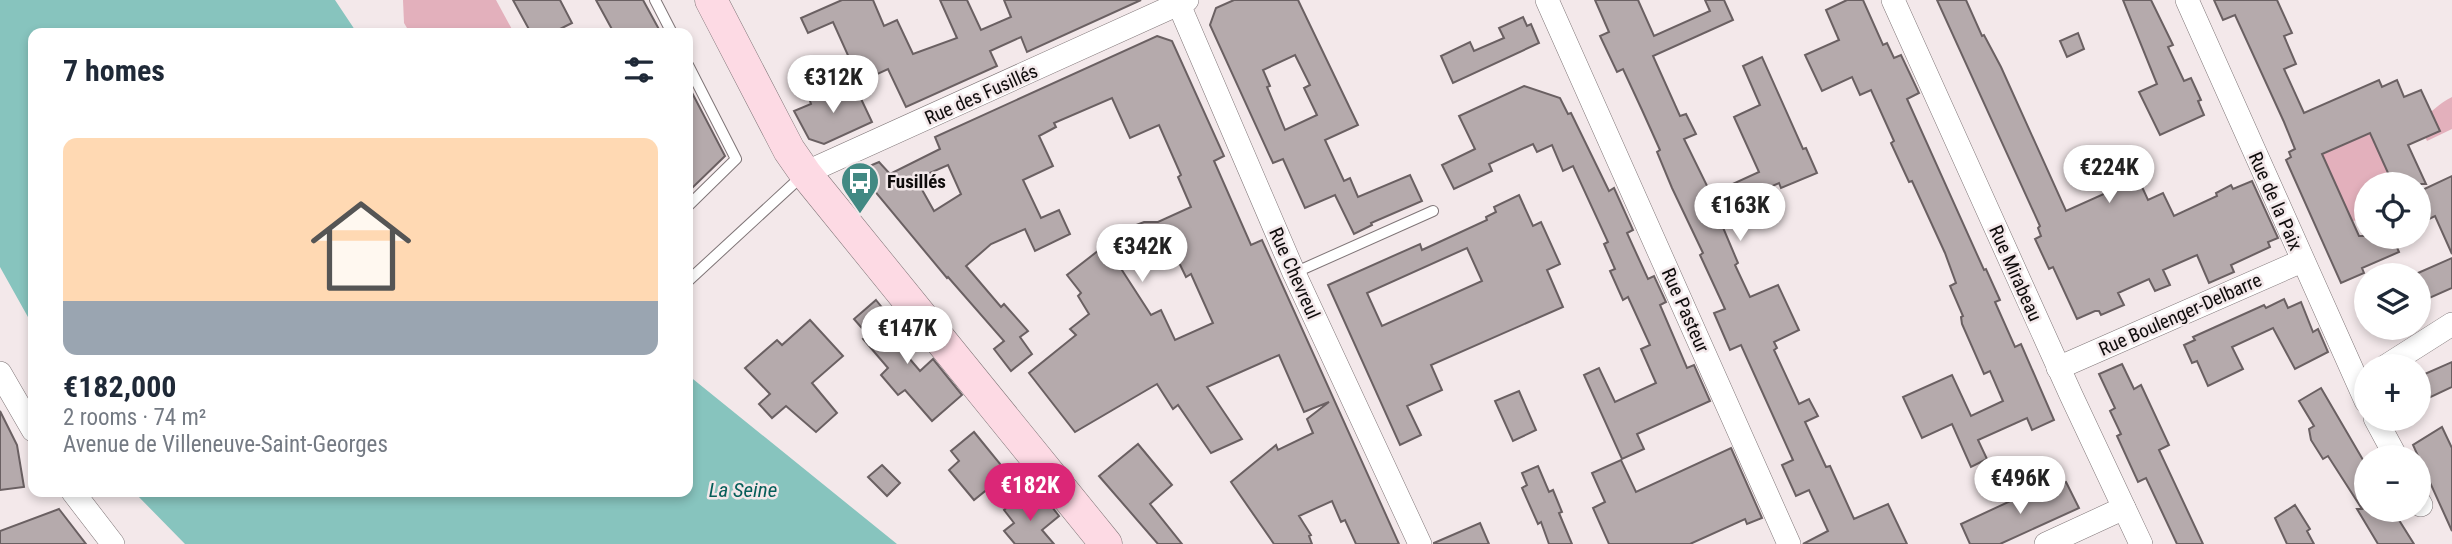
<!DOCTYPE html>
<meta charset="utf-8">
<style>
body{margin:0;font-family:"Roboto Condensed",sans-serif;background:#f2f2f3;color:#1f2937;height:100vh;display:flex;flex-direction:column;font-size:26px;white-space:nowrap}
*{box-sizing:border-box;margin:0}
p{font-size:23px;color:#747a83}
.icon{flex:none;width:38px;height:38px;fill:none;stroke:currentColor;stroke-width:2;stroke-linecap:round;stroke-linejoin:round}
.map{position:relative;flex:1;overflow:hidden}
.sheet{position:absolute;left:28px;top:28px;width:665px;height:469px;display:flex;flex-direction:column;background:#fff;border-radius:14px;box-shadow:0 4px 10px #0003}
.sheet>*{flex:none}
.fabs{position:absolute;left:2354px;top:172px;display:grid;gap:14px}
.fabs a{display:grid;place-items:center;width:77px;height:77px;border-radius:50%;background:#fff;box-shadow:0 4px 10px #0003;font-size:35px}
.price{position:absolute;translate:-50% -60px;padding:0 16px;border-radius:24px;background:#fff;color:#222;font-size:23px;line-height:46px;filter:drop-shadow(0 2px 4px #0008)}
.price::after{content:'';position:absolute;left:50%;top:42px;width:21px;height:16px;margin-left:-10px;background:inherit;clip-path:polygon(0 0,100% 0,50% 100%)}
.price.current{background:#db2777;color:#fff}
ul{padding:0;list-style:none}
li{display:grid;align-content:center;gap:14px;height:371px;padding:0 35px}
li+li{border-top:2px solid #e0e1e3}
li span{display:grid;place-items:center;height:217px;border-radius:14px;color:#555}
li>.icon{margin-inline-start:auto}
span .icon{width:126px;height:126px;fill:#fffc;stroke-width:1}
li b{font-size:30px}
h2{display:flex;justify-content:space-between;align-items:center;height:84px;padding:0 35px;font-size:30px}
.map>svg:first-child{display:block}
.green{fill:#e3b0bc}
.water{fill:#87c4be}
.building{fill:#b5aaac;stroke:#6a6062;stroke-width:2;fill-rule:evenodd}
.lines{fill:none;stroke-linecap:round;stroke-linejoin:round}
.lane-casing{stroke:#7f7577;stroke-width:12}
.street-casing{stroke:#7f7577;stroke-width:24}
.secondary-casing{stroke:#7f7577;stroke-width:33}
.lane{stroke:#fff;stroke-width:10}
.street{stroke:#fff;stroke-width:23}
.secondary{stroke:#fddae4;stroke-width:32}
.labels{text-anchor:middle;stroke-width:5;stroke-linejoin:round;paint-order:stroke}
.street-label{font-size:19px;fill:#0f0c0c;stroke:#f3e8ea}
.poi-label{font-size:19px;font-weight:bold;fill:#0f0c0c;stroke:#f3e8ea;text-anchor:start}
.water-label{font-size:21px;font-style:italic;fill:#055e59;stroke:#f3e8ea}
</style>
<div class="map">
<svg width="2452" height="544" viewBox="0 0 2452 544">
<rect width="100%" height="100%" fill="#f3e8ea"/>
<g class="green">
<path d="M403,0h93l18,33h-104l-6,-10z"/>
<path d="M2452,97v32l-25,12 -9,-21c13,-6 21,-17 34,-23z"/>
<path d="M2370,133l23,51h-27v31l-14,7 -30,-68z"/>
</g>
<g class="water">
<path d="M0,0h335l22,33h-324v293l-33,-59z"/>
<path d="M688,375l209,169h-712l-51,-52h554z"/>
</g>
<g class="building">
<path d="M513,0h47l12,23 -20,10h-21z"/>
<path d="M596,0h47l18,33h-47z"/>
<path d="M842,0h31l11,26 13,-6 16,34 44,-16 -17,-38h27l14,30 30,-13 -7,-17h137l-114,52 -6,-15 -31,14 7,15 -91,41 -18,-38 -28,13 -27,-60 -25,11 -7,-15z"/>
<path d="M1234,0h64l60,125 -33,15 19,41 6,-3 8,19 52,-22 12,26 -51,22 1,2 -18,9 -19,-39 -30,13 -22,-49 -10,4 -63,-138 6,-17zM1295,55l15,30 -6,3 13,27 -32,15 -18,-43 3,-1 -7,-16z"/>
<path d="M1595,0h43l16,36 56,-25 -5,-11h19l9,20 -80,36 27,60 6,-2 10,20 -12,5 27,55 48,-22 -25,-55 26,-12 -17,-39 19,-9 41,92 3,-1 11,25 -36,15 -2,-5 -63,28 22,52 -3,2 15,32 28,-12 21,45 -25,12 3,6 -3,2 25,54 10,-5 9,17 -13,6 21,45 4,-1 24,53 34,-15 19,40h-104l25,-13 -19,-41 -13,6 -14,-31 11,-5 -52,-115 -11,5 -16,-37 11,-4 -25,-54 3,-2 -31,-65 -15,-36 3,-2 -18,-40 -19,-41 -6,3 -17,-36 9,-4z"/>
<path d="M1847,0h16l20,45 4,-2 7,15 7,-3 18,38 -12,6 77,171 2,-1 14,31 -5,2 20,45 6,-3 33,76 -22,10 -5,-12 -49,22 9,19 -16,8 -19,-43 -30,14 -19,-41 49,-22 19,41 32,-15 -13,-30 -6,3 -22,-50 -1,-7 2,-1 -13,-30 6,-3 -11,-30 -33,-72 -3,1 -18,-39 3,-2 -23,-51 -11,5 -8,-18 -30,14 -17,-36 34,-15 -13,-30z"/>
<path d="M1937,0h29l16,36 2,-1 17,32 65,144 49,-22 -12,-27 23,-10 22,48 15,-7 11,23 43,-20 -1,-3 15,-8 2,4 19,-8 26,57 -10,4 2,5 -39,18 3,7 -25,11 -12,-28 -34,15 7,15 -15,6 -6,-12 -31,14 6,12 -23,10 -2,-4h-4l-18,8 -24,-52 -4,2 -14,-30 6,-3 -3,-8 2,-2z"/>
<path d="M2123,0h28l22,45 -5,2 16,34 7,-3 10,22 -3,1 6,14 -44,20 -21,-43 18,-8z"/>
<path d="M2214,0h63l15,33 -8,3 12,28 -12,5 20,44 75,-33 3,7 15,-7 7,17 17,-7 19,41 -32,14 18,39h-33l-23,-51 -48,21 37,82h33l7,16 -37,16 2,5 -23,10 -55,-123 5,-3 -2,-5 6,-3 -11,-27 -49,-107 -12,5z"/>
<path d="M1523,17l4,9 4,-2 8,19 -86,40 -12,-27 29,-14 4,9 30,-13 -5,-10z"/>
<path d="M2078,33l6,16 -17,8 -7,-16z"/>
<path d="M1157,36l15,5 52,115 -10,5 37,84 11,-5 137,304h-43l-11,-24 -4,2 -9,-21 -33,15 12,19 -2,1 3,8h-38l-43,-62 45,-37 2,5 35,-17 -6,-14 22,-17 -25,10 -25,-57 -72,32 35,52 -31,14 -33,-48 -5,4 -16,-25 -82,48 -46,-59 47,-38 -6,-6 19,-15 -11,-18 3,-3 -14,-18 59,-46 18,-7h14l33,-15 -13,-30 3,-2 -22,-50 -29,13 -18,-40 -58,25 2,4 -17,9 14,30 -30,14 18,38 18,-8 11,24 -35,17 -10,-22 -34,15 -25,22 35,41 3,-3 24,27 -8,6 12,17 -21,17 -17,-22 10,-8 -56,-64 -1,1 -89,-107 21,-9 11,12 50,-25 -5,-12zM948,165l13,29 -27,17 -18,-32zM1169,242l17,35 5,-3 22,49 -38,17 -14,-30 -10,5 -33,-51z"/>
<path d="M854,84l18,38 -48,22 -15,-5 -15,-28 17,-7 -2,-6 16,-8 3,7z"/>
<path d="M688,85l37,71 -37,36z"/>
<path d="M1524,86l36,12 8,16 3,-1 38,78 5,-3 19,42 -6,3 21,46 6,-3 12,26 -6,3 27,63 7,-3 16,36 -73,33 7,15 -22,10 -38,-84 15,-7 16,34 41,-19 -15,-34 9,-4 -22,-48 -5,3 -13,-29 5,-2 -11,-25 4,-2 -35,-76 -10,5 -11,-26 -15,7 -4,-8 -44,20 3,7 -38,18 -12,-24 33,-16 -16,-33z"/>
<path d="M2452,176v78l-17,-38 -6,3 -11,-10v-17z"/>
<path d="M1519,195l14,31 8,-4 19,42 -13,6 16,37 -132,58 11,25 -35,16 14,29 -21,10 -72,-160 92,-41 2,6 65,-30 -1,-3 10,-5 -2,-5zM1467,248l15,33 -100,45 -15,-33z"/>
<path d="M2452,258v30l-34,15v-30z"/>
<path d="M2284,299l4,9 13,-6 12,30 5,-3 10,23 -33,17 -22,-41 -41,19 11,22 -35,17 -11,-25 -5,2 -8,-18 11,-5 -2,-3 71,-32 2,3z"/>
<path d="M876,300l12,15 -5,5 18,20 -4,4 23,27 13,-12 29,36 -30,26 -27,-31 -7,5 -17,-20 7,-7 -25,-29 5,-4 -14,-16z"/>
<path d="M810,320l33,36 -31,27 25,30 -21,19 -30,-26 -14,12 -13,-14 11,-10 -25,-26 32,-28 5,5z"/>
<path d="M2452,362v25l-34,16v-26z"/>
<path d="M2122,364l12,25 7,-4 28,60 -10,5 44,94h-26l-31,-66 -8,4 -21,-46 4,-2 -11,-23 5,-3 -16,-34z"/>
<path d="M2321,388l45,77v44h26l22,35h-36l-21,-35h5l-34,-53 -5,3 -12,-19 -2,-11 5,-3 -15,-25z"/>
<path d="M1519,391l17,39 -23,11 -18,-40z"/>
<path d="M0,411l17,34 7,42 -24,3z"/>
<path d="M2442,427l10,21v83l-39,-86z"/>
<path d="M974,432l27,33 -12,10 6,8 -21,17 -25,-30 10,-9 -8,-10z"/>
<path d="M1138,444l34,41 -22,19 32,40h-24l-59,-68z"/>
<path d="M1731,448l31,70 -15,6 -2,-5 -55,25h-81l-16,-36 12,-6 -13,-29 29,-13 15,32z"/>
<path d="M882,465l18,18 -13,13 -19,-19z"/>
<path d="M1538,466l11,26 4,-2 9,22 -3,1 13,31h-23l-8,-22 -3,2 -16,-36 5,-3 -5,-12z"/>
<path d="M2066,482l13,26 -79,36h-30l-9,-20 58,-27 2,5z"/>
<path d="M1019,497l10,14 16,-13 14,18 -17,14 12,14h-39l-11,-13 10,-8 -10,-13z"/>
<path d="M2295,505l15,24 -3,2 7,13h-27l-12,-26z"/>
<path d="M59,509l27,35h-86v-13z"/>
<path d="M1480,523l9,21h-55v-1z"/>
</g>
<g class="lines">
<defs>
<g id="lane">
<path d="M655,0l17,33"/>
<path d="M688,65l48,94 -48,47"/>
<path d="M1294,273l139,-62"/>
<path d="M688,281l115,-106"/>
</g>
<g id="street">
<path d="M1177,0l117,273 126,271"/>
<path d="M1547,0l242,544"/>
<path d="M1893,0l178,395 70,149"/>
<path d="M2187,0l179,401"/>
<path d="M805,173l382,-173"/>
<path d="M2386,366l66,-42"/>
<path d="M2058,368l244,-107"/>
<path d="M0,373l33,57"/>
<path d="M2375,418l21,39"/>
<path d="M73,492l40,52"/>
<path d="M2418,500l3,5"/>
<path d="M2046,544l78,-36"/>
</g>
<path id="secondary" d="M711,0l78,150 16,23 301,371"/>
</defs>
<use href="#lane" class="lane-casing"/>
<use href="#street" class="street-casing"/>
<use href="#secondary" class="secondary-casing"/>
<use href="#lane" class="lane"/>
<use href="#street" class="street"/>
<use href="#secondary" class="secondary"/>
</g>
<defs>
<symbol id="bus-pin" viewBox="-11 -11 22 30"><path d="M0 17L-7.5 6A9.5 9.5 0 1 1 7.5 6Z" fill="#428983" stroke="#f3e8ea"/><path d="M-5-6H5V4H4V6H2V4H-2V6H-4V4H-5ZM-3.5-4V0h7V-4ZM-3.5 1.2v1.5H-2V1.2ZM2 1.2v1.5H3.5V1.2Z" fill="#fff"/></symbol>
</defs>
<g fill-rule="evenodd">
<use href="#bus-pin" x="838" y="159" width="44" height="60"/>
</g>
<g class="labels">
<g class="street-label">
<text transform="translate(981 94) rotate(-24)" y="7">Rue des Fusillés</text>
<text transform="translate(2276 201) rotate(66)" y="7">Rue de la Paix</text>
<text transform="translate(1295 273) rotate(66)" y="7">Rue Chevreul</text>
<text transform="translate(2016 273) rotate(66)" y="7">Rue Mirabeau</text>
<text transform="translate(1686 310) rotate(66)" y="7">Rue Pasteur</text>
<text transform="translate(2180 314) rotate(-24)" y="7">Rue Boulenger-Delbarre</text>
</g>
<g class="poi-label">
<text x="887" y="188">Fusillés</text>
</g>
<g class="water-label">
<text x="743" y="497">La Seine</text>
</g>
</g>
</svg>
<div class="fabs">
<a><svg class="icon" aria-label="locate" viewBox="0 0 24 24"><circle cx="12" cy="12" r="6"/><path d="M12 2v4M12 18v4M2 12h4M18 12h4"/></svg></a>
<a><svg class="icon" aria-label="layers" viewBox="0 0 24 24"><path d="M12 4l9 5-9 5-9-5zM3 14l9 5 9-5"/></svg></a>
<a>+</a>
<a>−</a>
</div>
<b class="price" style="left:833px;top:115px">€312K</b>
<b class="price" style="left:2109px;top:205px">€224K</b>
<b class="price" style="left:1740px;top:243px">€163K</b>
<b class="price" style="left:1142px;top:284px">€342K</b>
<b class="price" style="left:907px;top:366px">€147K</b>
<b class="price" style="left:2020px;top:516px">€496K</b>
<b class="price current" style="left:1030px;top:523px">€182K</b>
<section class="sheet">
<h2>7 homes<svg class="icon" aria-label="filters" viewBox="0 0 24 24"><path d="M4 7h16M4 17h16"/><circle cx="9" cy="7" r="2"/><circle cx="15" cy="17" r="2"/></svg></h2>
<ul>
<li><span style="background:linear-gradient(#ffd9b3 75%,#9aa5b1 0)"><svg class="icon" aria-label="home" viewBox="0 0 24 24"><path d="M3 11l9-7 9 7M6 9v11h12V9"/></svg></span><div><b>€182,000</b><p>2 rooms · 74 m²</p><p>Avenue de Villeneuve-Saint-Georges</p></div></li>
</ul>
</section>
</div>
